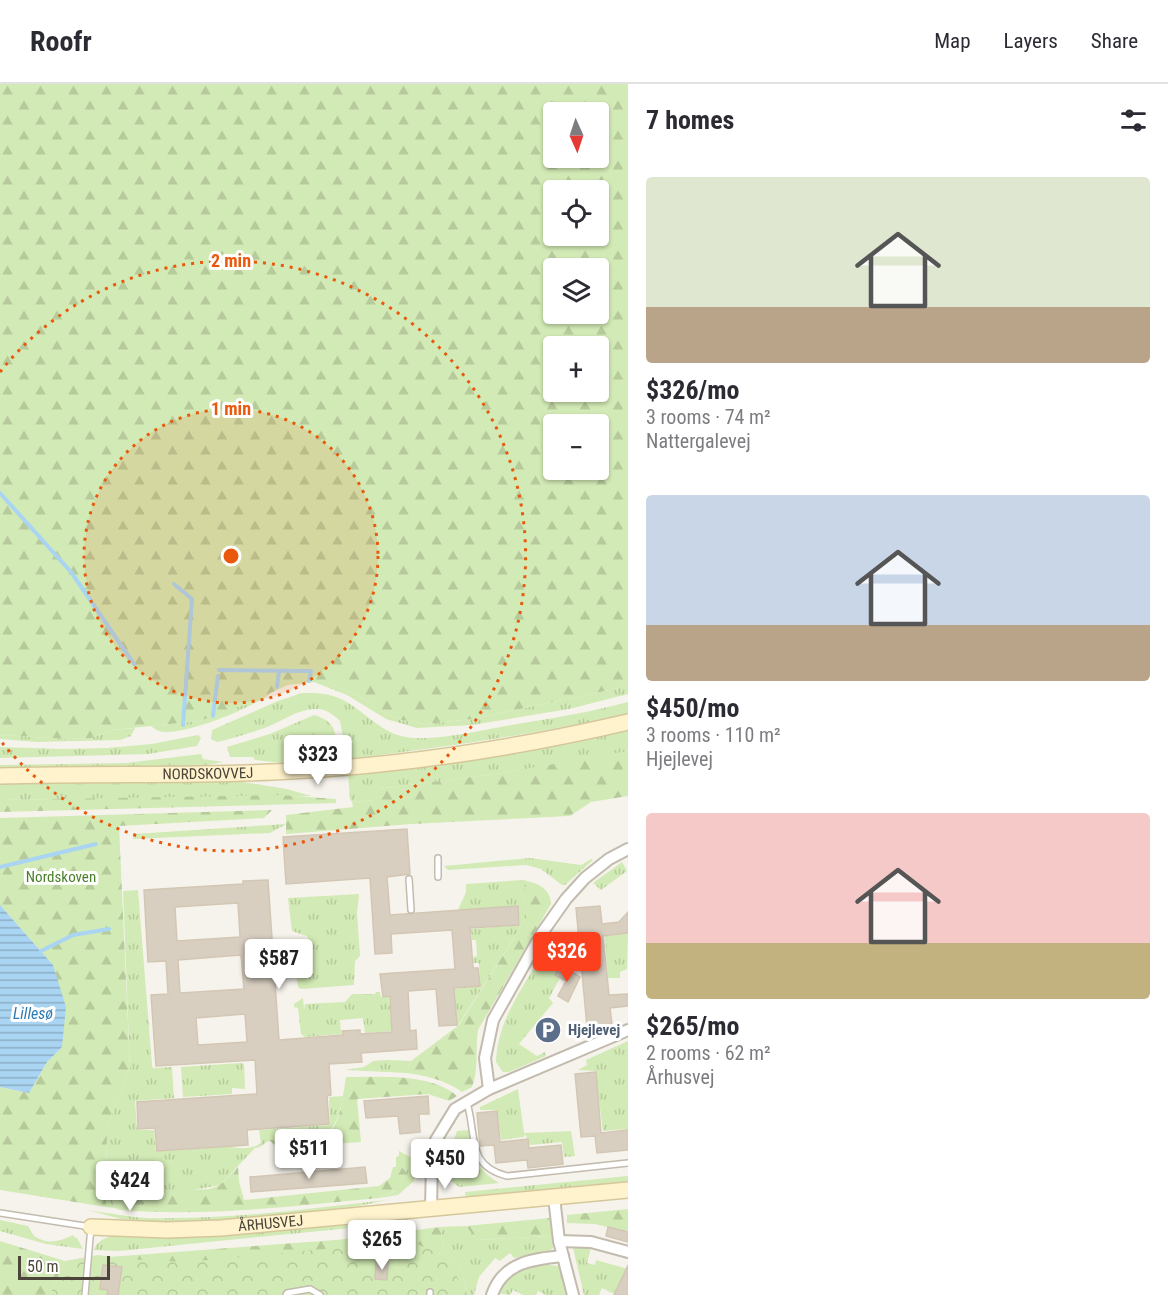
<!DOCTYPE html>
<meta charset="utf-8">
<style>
body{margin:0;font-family:"Roboto Condensed",sans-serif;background:#f7f7f7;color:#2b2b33;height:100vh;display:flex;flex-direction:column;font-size:22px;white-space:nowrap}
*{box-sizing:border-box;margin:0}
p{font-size:20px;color:#7c7c81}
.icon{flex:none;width:33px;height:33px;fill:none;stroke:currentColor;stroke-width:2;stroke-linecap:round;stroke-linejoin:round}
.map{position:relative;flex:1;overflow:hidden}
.drawer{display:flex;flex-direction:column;background:#fff;width:540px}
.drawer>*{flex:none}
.needle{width:39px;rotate:177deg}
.tools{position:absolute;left:543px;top:18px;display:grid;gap:12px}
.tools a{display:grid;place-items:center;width:66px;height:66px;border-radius:6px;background:#fff;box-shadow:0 2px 4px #0004;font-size:30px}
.scale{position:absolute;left:18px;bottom:15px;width:92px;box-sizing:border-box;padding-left:6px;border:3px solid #4b4439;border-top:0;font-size:16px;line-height:21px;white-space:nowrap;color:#4b4439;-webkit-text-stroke:4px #fff;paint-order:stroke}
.price{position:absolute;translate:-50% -51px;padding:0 14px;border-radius:6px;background:#fff;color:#222;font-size:20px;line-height:39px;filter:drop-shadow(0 2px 3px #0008)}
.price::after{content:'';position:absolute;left:50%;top:36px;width:18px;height:14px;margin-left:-9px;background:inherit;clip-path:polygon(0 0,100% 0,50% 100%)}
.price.current{background:#fc3f1d;color:#fff}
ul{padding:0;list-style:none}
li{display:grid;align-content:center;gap:12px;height:318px;padding:0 18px}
li span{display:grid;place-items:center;height:186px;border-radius:6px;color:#555}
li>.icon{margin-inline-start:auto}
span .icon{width:108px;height:108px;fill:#fffc;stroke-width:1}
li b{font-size:26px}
h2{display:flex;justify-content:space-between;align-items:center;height:72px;padding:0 18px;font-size:26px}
header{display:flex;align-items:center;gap:36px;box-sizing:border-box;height:84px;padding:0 30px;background:#fff;border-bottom:2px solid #e1e1e2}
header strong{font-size:28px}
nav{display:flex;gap:33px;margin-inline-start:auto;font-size:21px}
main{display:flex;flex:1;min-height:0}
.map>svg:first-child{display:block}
.grass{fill:url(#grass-tufts)}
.forest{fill:url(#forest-firs);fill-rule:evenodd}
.park{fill:url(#park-crowns)}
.water{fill:url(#water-rules)}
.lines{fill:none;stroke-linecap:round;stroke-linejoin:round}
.stream{stroke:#a9d4f2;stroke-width:4}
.building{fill:#d8cfc1;stroke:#d3c7b4;stroke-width:1.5;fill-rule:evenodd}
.lane-casing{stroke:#c2bbae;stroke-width:8}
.street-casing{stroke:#c2bbae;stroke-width:14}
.secondary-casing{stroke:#d6c79b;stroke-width:18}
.lane{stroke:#fff;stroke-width:5}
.street{stroke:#fff;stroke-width:10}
.secondary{stroke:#fff3cd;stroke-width:15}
.ring{fill:none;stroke:#e8590c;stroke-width:3;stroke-dasharray:3 6}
.labels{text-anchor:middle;stroke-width:6;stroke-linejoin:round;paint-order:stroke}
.street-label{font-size:15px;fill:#4b4439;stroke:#fff}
.park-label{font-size:15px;fill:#4a7f2a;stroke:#fff}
.service-label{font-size:15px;font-weight:bold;fill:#4e5e75;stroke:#fff;text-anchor:start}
.water-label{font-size:16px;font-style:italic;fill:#2e7ab2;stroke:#fff}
.centre{fill:#e8590c;stroke:#fff;stroke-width:3}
.ring-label{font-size:18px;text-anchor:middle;font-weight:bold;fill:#e8590c;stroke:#fff;stroke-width:6;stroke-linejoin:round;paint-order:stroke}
</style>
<header>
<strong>Roofr</strong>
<nav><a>Map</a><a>Layers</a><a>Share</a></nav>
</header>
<main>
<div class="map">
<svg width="628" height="1211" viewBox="0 0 628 1211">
<defs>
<pattern id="grass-tufts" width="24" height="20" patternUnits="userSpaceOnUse" patternTransform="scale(1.5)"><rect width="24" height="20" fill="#d2eab5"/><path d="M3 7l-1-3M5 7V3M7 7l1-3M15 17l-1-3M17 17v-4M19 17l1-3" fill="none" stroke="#b6ca9c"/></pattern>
<pattern id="forest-firs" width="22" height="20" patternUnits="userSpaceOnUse" patternTransform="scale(1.5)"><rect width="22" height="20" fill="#d2eab5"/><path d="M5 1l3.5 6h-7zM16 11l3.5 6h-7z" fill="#b6ca9c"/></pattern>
<pattern id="park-crowns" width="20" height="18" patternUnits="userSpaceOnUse" patternTransform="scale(1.5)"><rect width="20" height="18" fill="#d2eab5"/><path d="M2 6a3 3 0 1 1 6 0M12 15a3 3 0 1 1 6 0" fill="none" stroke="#b6ca9c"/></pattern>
<pattern id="water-rules" width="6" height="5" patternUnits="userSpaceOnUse" patternTransform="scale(1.5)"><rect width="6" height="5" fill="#a9d4f2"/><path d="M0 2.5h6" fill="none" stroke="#8caec5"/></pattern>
</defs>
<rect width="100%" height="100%" fill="#f6f3ec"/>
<g class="grass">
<path d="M314,598h14l35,16 20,14 19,8 24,4 47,-5 155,-33v8l-59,15 -97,16 -55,3 -31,-9 -39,-24z"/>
<path d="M271,609c-16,14 -91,45 -112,38 -3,-1 -5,-3 -8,-5l48,-5z"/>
<path d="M302,609c14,0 28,0 41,7 20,10 35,30 58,36 27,7 77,-5 105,-10 41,-7 82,-13 122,-24v12c-93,20 -186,34 -281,45l-7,-38c-7,-7 -15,-13 -25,-12 -16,0 -33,12 -48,18 -16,6 -34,11 -50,15l-6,-3 1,-9 66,-29z"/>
<path d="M314,631c26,8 21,21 23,44l-55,4 -27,-3 -2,-3h-23l-3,-10 43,-13z"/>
<path d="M135,644l-4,8 -11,4 -83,2 -37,-3v-4l66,4 25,-1 21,-8z"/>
<path d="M628,645v22l-8,2 -118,20 -124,16 -2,11 -24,2 -2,-3 -2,-25z"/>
<path d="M198,651l3,3 -4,8 -49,8 -148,4v-11l63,2 44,-1 45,-4z"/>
<path d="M201,670l2,5 20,3 -25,5 -198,1v-3l126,-2z"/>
<path d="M243,698l44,7 24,7 -311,4v-17z"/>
<path d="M286,740l-16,9 -137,6 1,-5z"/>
<path d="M530,774l51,7 10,-6 2,1 -28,25h-3l-21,-16 -15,-4 -78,5 -4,-4z"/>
<path d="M622,778l5,9 -26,19 -8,-7z"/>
<path d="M523,796l8,2 -10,9 5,15v13l-69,108 -2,-38 25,-3 -1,-23h-6v-6l4,-1 -1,-16h-4l-1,-11 49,-4 -2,-19 -60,4 8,-18v-8z"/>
<path d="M138,806l14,175 1,3 19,-1 2,31 -39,3 2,29h17l2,21 22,-1 -2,-22 14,-1 2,22c10,0 26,-4 33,-3 12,2 25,5 36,-3l-2,-13 71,-5 -1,-28 14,-1c-10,58 -31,32 -72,44 -6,2 -9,8 -16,8l-35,37 -37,7 -67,3 -3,7 2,6 -9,-1 1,-80 23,-58 -7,-178z"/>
<path d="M359,810l-2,19 3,43 -5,5 -1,24 -53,4 -3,-2 -3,-22 16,-11v-9l-4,-9 -15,-5 -4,-33z"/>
<path d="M628,850l-1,35 -7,3v6h-12l-3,-42z"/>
<path d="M549,860l13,7 3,8 -10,16 5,3 -11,20 4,5 -34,41 18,12 8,-4 1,4 -37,16h-6l-7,-10c1,-44 32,-82 53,-118z"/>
<path d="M376,908h4l1,5h8l3,34 -27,2 -2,-15 -23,2 1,14 -36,3 -4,-3 -3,-26 -4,-1v-3l9,-6 1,12 1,-6 40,-2 7,-8h23z"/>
<path d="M628,957v88l-25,2 -8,-60 -17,-1 9,-5 -1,-5z"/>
<path d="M387,976l24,1 -4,12 -62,-3 19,-3 9,-6z"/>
<path d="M241,979l3,1 1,25 -13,-1v6l-49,3 -2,-30z"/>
<path d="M518,1005l6,44 47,-2 4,25 -11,1 -2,-15 -32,3 -5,-11 -1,3 -23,3 -4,-30h-17v-3z"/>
<path d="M470,1046c4,26 5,38 29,53l-40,4 -12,-9 1,-22 9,-25z"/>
<path d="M399,1067l17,9 -2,21 -16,14 -19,3 15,-6 14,-18 -5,-7h-7v-10l3,-1z"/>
<path d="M628,1092v7l-162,16 -1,-7z"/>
<path d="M387,1116l-28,6 -135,15h-72l-31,-2 -33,-9c20,3 40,7 59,8 80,2 160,-9 240,-18z"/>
<path d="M0,1136l28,6 6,10c14,9 24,6 39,-1l1,2 3,1 6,11 -37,-5 -46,-13z"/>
<path d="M349,1140l1,4 -231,23 -25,-1c3,-9 10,-12 19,-14l108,-1z"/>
<path d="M466,1142l11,14 75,-4 1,12c-6,7 -29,8 -39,10l-4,-5 -10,8 -5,-3 -16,19 -5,18h-7l-6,-28 -18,-21 -3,-19z"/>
<path d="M579,1163l12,1 -4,15 8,2 1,-5 32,9 -3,1 -11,24 -12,-6 -3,7h-15l-11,-47z"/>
<path d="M549,1181l9,1 4,4 6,25h-22l-8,-4 -2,4h-13l-10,-5 -3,5 -12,-2c11,-21 28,-28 51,-28z"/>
</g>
<g class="forest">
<path d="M0,0h628v602l-155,33 -47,5 -24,-4 -19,-8 -20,-14 -35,-16h-14l-26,3 -37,17 -52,19 -87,9 -21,8 -25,1 -66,-4zM598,28v46h-44v-46zM598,106v46h-44v-46zM554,184h44v46h-44zM598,262v46h-44v-46zM598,340v46h-44v-46z"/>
<path d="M628,667v45l-37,6 -21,14 -159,8 -125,10v-19l67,-8 -1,-5 24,-2 2,-11 124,-16z"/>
<path d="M280,711l56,4v4l-336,9v-12h3z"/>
<path d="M272,726l-8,8 -145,8 11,243 -23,58 -1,80 -106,-17v-103l29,6 18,-31 15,-15 -9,-82 -53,-60v-87z"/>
<path d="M531,798c11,3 20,10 20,22l-73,126c-3,19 1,39 -6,57l-10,5c-17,-12 -34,-16 -55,-19l4,-12 48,-36 67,-106v-13l-5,-15z"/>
<path d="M346,993c32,0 86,-4 111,19l-8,5 -21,-7 -71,5 4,43 -52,4c-10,-7 -20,-1 -29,4l-11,-10c14,-1 57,-1 64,-12 9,-14 10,-35 13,-51z"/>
<path d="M238,1083l1,14 5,19 135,-14 11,-8 3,-11h9l6,7c-3,14 -17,19 -29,24 -86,8 -172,19 -259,12l-5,-2 -2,-6 3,-7 93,-6 11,-4z"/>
<path d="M628,1125v23l-33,-8 -28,-1v-8z"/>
<path d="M550,1134l2,18 -75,4 -11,-14z"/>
<path d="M440,1143l3,19 18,21 6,28h-13l-5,-24 -9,-18 -26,1 -43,41 -276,-37 241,-18z"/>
<path d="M0,1157l65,20 -15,34h-50z"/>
</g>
<path class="park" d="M410,1157l45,19 4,35h-409l15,-34 33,-6 29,4 59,3z"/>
<path class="water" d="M0,821l53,60 13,42 -4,40 -15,15 -18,31 -29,-6z"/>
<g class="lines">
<g class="stream">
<path d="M0,409l71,79 63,92"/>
<path d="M174,500l18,15 -9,126"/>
<path d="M219,586l92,1 -2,10"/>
<path d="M277,603l2,-15"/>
<path d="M213,632l5,-40"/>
<path d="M0,783l96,-23"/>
<path d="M41,867l32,-16 36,-6"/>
</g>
</g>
<g class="building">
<path d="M407,745l3,45 -23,3 3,38 128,-9 1,19 -49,3 3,40h5l2,18 -26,2 3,37 -18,1 -3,-37 -28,2 2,40 6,-1 1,19 -56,4 1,9 -33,2 2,31 -4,1 2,28 -82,6 1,15 -91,6 -2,-23 -17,1 -1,-27 120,-8 -2,-34 -99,6 -5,-71 17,-1 -2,-33 -18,1 -4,-72 99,-6v-3l25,-1 11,160 64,-5 -1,-4 18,-1v4l32,-2 -2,-36 -7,1 -3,-23 75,-5 -3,-39 -61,4 1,19 -17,1 -5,-76 -84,6 -3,-47zM238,819l2,34 -63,4 -2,-34zM241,871l3,34 -64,4 -2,-33zM245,930l2,28 -49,3 -2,-27z"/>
<path d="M600,822l2,18 17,-2 9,-10v21l-25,3 6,59 19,-1v12l-18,2 2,16 -25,3 -11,-119z"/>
<path d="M561,881l19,12 -12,25 -10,-6 8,-15 -11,-6z"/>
<path d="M596,988l5,61 27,-3v20l-31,3 -2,-17 -14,1 -6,-63z"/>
<path d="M428,1012l1,18h-10l1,18 -20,2 -2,-18 -32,2 -2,-17z"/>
<path d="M497,1027l3,31 28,-3 1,9 32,-3 2,19 -35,4 -1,-8 -31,3 -2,-18 -14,1 -3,-33z"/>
<path d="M365,1083l2,16 -116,9 -1,-15z"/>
<path d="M608,1143l20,5v10l-22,-6z"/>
<path d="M376,1178h12l-1,18 -12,-1z"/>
<path d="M103,1181l19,2 -4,28h-11l1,-5 -8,-1z"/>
<path d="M628,1181v30h-14z"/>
</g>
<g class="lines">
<defs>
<g id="lane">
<path d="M438,774v19"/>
<path d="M409,795l2,31"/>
<path d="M467,1019c10,32 -1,63 40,73l121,-13"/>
<path d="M0,1129l91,14 -6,68"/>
<path d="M430,1208v3"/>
<path d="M286,1211l1,-2 23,-4 10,6"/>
</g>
<g id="street">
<path d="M489,1005l-4,-31 8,-38 49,-87 24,-34 19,-21 24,-19 19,-10"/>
<path d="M554,1113l5,44 14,54"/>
<path d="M431,1124l1,-47 4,-21 19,-31 34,-20 139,-59"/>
<path d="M559,1157l32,1 37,10"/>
<path d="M492,1211c11,-33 41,-36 71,-39"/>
</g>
<g id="secondary">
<path id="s1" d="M0,692c91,-3 182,0 273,-4 119,-5 239,-23 355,-50"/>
<path id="s2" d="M91,1143l76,3 54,-2 407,-38"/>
</g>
</defs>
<use href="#lane" class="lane-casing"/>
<use href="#street" class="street-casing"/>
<use href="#secondary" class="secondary-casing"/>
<use href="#lane" class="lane"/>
<use href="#street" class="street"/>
<use href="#secondary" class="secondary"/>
</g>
<circle cx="231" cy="472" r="147" fill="#e8590c" fill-opacity=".12"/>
<g class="ring">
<circle cx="231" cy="472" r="147"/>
<path d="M0 288A295 295 0 1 1 0 656"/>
</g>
<defs>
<symbol id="parking-disc" viewBox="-11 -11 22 22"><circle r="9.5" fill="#5c6f8a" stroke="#fff"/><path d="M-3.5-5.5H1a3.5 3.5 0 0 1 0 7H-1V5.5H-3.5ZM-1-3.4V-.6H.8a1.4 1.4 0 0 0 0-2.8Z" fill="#fff"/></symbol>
</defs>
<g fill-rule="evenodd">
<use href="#parking-disc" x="533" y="931" width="30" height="30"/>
</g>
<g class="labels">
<g class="street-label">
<text dy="5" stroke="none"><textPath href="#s1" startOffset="208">NORDSKOVVEJ</textPath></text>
<text dy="5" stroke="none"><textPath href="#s2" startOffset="180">ÅRHUSVEJ</textPath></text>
</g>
<g class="park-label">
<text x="61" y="798">Nordskoven</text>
</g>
<g class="service-label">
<text x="568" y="951">Hjejlevej</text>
</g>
<g class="water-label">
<text x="33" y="935">Lillesø</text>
</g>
</g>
<circle cx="231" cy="472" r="9" class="centre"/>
<g class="ring-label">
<text x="231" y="183">2 min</text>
<text x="231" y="331">1 min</text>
</g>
</svg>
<div class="tools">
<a><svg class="needle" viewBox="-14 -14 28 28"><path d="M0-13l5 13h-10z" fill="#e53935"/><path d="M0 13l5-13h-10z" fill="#7c7c81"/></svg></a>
<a><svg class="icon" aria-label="locate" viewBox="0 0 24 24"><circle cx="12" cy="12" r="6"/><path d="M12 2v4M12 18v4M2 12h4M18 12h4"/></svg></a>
<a><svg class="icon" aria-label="layers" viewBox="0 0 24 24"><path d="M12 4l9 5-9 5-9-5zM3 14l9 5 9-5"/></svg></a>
<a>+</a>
<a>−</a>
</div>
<div class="scale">50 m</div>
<b class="price" style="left:318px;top:702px">$323</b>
<b class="price current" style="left:567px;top:899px">$326</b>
<b class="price" style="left:279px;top:906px">$587</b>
<b class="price" style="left:309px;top:1096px">$511</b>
<b class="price" style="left:445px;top:1106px">$450</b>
<b class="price" style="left:130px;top:1128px">$424</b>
<b class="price" style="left:382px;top:1187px">$265</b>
</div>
<section class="drawer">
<h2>7 homes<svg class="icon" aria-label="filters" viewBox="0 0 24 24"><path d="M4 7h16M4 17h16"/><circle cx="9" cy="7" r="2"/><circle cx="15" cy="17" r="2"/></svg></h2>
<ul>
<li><span style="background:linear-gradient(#dfe7d0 70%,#b9a48a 0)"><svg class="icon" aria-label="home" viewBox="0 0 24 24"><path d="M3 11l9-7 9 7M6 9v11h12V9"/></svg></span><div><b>$326/mo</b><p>3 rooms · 74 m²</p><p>Nattergalevej</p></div></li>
<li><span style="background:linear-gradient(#c9d6e8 70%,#b9a48a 0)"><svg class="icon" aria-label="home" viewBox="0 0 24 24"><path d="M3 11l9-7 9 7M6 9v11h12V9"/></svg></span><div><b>$450/mo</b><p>3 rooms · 110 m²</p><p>Hjejlevej</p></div></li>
<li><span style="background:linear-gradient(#f6c9c9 70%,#c2b280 0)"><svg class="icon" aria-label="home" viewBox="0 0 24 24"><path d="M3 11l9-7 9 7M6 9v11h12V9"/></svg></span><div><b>$265/mo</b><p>2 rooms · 62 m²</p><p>Århusvej</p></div></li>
</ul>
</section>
</main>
